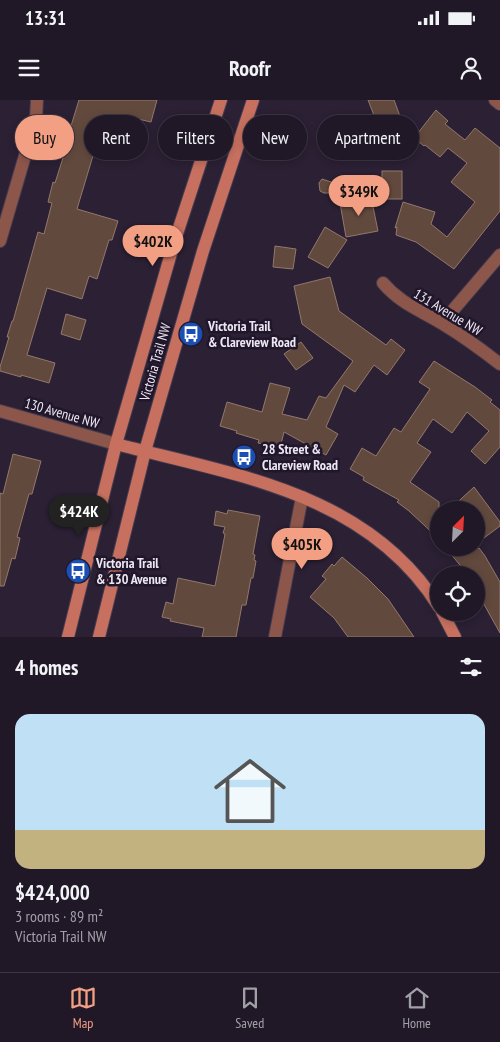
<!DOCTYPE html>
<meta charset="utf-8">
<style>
body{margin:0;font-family:"PT Sans Narrow",sans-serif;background:#2d2533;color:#f1f3f6;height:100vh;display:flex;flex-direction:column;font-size:19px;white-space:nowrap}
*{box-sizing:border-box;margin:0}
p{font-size:16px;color:#a2a0a7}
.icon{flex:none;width:28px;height:28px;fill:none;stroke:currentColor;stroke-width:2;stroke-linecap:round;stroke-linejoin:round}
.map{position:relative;height:537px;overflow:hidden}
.sheet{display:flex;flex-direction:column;background:#201827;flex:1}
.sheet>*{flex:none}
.top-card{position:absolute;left:15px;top:15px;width:470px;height:45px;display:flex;gap:10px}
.needle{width:32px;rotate:24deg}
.controls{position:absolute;left:430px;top:401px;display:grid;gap:10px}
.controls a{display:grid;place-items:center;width:55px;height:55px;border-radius:50%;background:#201827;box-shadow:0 2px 8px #0003,0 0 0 1px #3d3744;font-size:25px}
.price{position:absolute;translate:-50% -42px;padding:0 11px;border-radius:18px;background:#f39f83;color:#111;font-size:16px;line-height:32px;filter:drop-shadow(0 1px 2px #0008)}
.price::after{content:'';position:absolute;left:50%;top:30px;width:15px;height:11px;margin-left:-8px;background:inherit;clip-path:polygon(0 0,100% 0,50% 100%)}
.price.current{background:#222;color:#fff}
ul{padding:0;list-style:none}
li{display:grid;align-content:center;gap:10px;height:265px;padding:0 15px}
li+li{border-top:1px solid #3d3744}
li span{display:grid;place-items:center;height:155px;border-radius:15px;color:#555}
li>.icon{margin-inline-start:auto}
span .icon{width:90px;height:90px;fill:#fffc;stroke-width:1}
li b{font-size:21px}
h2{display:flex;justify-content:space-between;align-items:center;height:60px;padding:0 15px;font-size:21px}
.pill{padding:0 18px;border-radius:22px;background:#201827;box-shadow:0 2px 8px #0003,0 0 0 1px #3d3744;font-size:18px;line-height:45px}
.pill.current{background:#f39f83;color:#111}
.status{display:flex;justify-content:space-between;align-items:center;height:35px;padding:0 25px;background:#201827;direction:ltr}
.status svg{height:14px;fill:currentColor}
header{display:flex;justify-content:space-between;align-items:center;height:65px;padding:0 15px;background:#201827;font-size:22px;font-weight:800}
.tab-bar{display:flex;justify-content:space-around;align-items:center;height:70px;border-top:1px solid #3d3744;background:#201827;font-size:14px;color:#a2a0a7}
.tab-bar a{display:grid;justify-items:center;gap:2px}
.tab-bar .current{color:#f39f83}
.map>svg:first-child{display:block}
.building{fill:#62493e;stroke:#93786b}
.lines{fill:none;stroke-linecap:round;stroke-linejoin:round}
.street-casing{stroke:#463c4f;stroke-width:14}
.secondary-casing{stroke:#463c4f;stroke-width:14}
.street{stroke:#8d564b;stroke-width:12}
.secondary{stroke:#c7705f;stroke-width:12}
.labels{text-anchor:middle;stroke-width:5;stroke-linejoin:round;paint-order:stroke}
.street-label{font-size:14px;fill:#ede6f4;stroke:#21172a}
.poi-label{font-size:14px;font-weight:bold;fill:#ede6f4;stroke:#21172a;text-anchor:start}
</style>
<div class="status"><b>13:31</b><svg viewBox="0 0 49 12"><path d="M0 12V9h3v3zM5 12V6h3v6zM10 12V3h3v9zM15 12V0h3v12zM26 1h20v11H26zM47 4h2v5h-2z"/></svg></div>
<header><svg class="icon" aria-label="menu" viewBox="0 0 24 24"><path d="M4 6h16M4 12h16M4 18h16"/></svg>Roofr<svg class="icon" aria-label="person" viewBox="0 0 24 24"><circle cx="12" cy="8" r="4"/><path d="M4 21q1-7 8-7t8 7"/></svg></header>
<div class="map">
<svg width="500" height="537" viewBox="0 0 500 537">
<rect width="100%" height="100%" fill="#2b2034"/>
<g class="building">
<path d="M79,0h78l-6,22 -13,-3 -6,20 -31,-10 -24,80 41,12 -6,19h-3l-12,39 -8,-3 -7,23 -35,-11 -20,67 28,8 -6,20 -28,-8v2l-21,-6v-4l9,-30h-2l5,-16h1l25,-89 6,2 8,-31 -4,-1 5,-20 2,1 13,-41h-2z"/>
<path d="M368,0h26l7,19 -22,9z"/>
<path d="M436,10l12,11 -3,3 20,16 10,-12 25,20v63l-46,58 -38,-27 -20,-7 1,-8 -2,1 8,-26 32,10 -4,12 16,13 28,-35 -24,-20 16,-19 -19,-15 -8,9 -15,-12 -1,1 -10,-8z"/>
<rect x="382" y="71" width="20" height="28"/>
<path d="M322,79l9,3 1,4 -1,7h-7l-4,-2 -1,-8z"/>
<path d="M371,97l7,34 -32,6 -6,-34z"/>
<path d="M325,127l22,13 -19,28 -20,-11z"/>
<path d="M275,146l21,3 -3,20 -20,-2z"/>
<path d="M330,177l9,34 47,34 5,-6 14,11 -18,25 -13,-10 -19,27 -11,-7 -18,42 12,7 -12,21 -42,-23 -4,16 -22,-5 1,-3 -23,-7 1,-2 -17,-5 7,-24 35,10 8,-29 20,5 -8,26 25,6 12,-24 7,2 27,-37 -51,-37 -8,-38z"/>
<path d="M66,214l20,6 -6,20 -19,-6z"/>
<path d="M301,242l12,16 -17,12 -12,-16z"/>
<path d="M434,261l41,26 17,13 -2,2 10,8v37l-15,17 -14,-13 18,-20 -22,-19 -15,21 -19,-14 -16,24 14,9 -21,30 29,20v37l-30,-28 -12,-9 2,-2 -36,-20 1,-3 -14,-8 12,-21 14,8 18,-28 7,4 29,-43 -11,-7z"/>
<path d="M13,354l28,7 -9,33h-3l-12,43 3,1 -5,21 -3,-1 -8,28h-4v-93l3,1z"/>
<path d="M474,387l26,35v4l-24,18v-34h-27z"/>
<path d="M228,410l32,6 -7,38 2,1 -1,5 2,1 -3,17h-2l-5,27h-4l-6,32h-34l2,-9 -34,-7 1,-2 -9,-2 4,-15 7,2 5,-26 37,8 10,-52 -2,-1 2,-6 -11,-2 2,-14 11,3z"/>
<path d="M446,448h33l6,8 15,26v51l-24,-43v-15h-8z"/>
<path d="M342,457l25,21 21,21 26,38h-66l-14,-19 -24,-21 16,-18 -4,-3 10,-12 2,2z"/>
</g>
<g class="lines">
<defs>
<g id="street">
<path d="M495,0l5,4"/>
<path d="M0,141l36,-123 1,-18"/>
<path d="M383,183c18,21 37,27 60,41 20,12 39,26 57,40"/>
<path d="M442,223l58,-68"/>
<path d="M0,311l116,33"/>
<path d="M275,537l27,-140"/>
</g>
<g id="secondary">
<path d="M116,344c119,31 252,49 323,163"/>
<path d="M442,512l13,25"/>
<path d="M68,537l48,-193 58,-201 47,-143"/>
<path d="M99,537l46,-186 58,-200 50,-151"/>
</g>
</defs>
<use href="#street" class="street-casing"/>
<use href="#secondary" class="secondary-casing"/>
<use href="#street" class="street"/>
<use href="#secondary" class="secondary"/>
</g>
<defs>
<symbol id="bus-disc" viewBox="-11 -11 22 22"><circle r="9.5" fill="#1a4fb4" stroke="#21172a"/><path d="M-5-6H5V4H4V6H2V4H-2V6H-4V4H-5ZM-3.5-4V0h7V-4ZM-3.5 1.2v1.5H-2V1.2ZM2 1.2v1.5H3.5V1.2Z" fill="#fff"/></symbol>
</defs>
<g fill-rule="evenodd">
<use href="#bus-disc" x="177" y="220" width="28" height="28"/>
<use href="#bus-disc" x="230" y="343" width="28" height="28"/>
<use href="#bus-disc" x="64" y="457" width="28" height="28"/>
</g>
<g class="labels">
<g class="street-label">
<text transform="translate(448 212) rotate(31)" y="5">131 Avenue NW</text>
<text transform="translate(155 262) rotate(-74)" y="5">Victoria Trail NW</text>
<text transform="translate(62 313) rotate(16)" y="5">130 Avenue NW</text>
</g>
<g class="poi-label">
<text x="208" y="231">Victoria Trail<tspan x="208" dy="16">&amp; Clareview Road</tspan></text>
<text x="262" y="354">28 Street &amp;<tspan x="262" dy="16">Clareview Road</tspan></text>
<text x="96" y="468">Victoria Trail<tspan x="96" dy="16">&amp; 130 Avenue</tspan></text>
</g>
</g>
</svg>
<div class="controls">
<a><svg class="needle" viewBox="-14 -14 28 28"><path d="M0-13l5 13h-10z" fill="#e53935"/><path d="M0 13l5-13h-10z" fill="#a2a0a7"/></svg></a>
<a><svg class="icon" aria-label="locate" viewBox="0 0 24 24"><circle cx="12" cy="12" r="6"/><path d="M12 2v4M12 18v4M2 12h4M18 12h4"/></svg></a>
</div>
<b class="price" style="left:359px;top:117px">$349K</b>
<b class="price" style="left:153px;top:167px">$402K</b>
<b class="price current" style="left:79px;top:437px">$424K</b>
<b class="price" style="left:302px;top:470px">$405K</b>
<div class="top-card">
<a class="pill current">Buy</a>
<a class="pill">Rent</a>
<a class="pill">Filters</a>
<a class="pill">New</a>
<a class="pill">Apartment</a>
</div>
</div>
<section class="sheet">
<h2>4 homes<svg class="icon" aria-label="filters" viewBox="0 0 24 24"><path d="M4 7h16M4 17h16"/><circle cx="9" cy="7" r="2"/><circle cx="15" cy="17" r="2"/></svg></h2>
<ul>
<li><span style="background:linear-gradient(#bfe0f5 75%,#c2b280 0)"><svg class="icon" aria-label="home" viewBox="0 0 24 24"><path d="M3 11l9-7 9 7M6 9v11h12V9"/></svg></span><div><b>$424,000</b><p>3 rooms · 89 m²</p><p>Victoria Trail NW</p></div></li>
</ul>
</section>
<nav class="tab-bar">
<a class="current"><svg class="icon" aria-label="map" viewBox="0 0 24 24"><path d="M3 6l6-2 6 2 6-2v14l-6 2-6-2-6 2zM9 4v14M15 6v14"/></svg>Map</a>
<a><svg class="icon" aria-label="saved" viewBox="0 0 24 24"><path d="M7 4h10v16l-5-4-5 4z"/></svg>Saved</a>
<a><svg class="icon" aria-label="home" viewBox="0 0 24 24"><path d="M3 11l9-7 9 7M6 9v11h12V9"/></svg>Home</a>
</nav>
